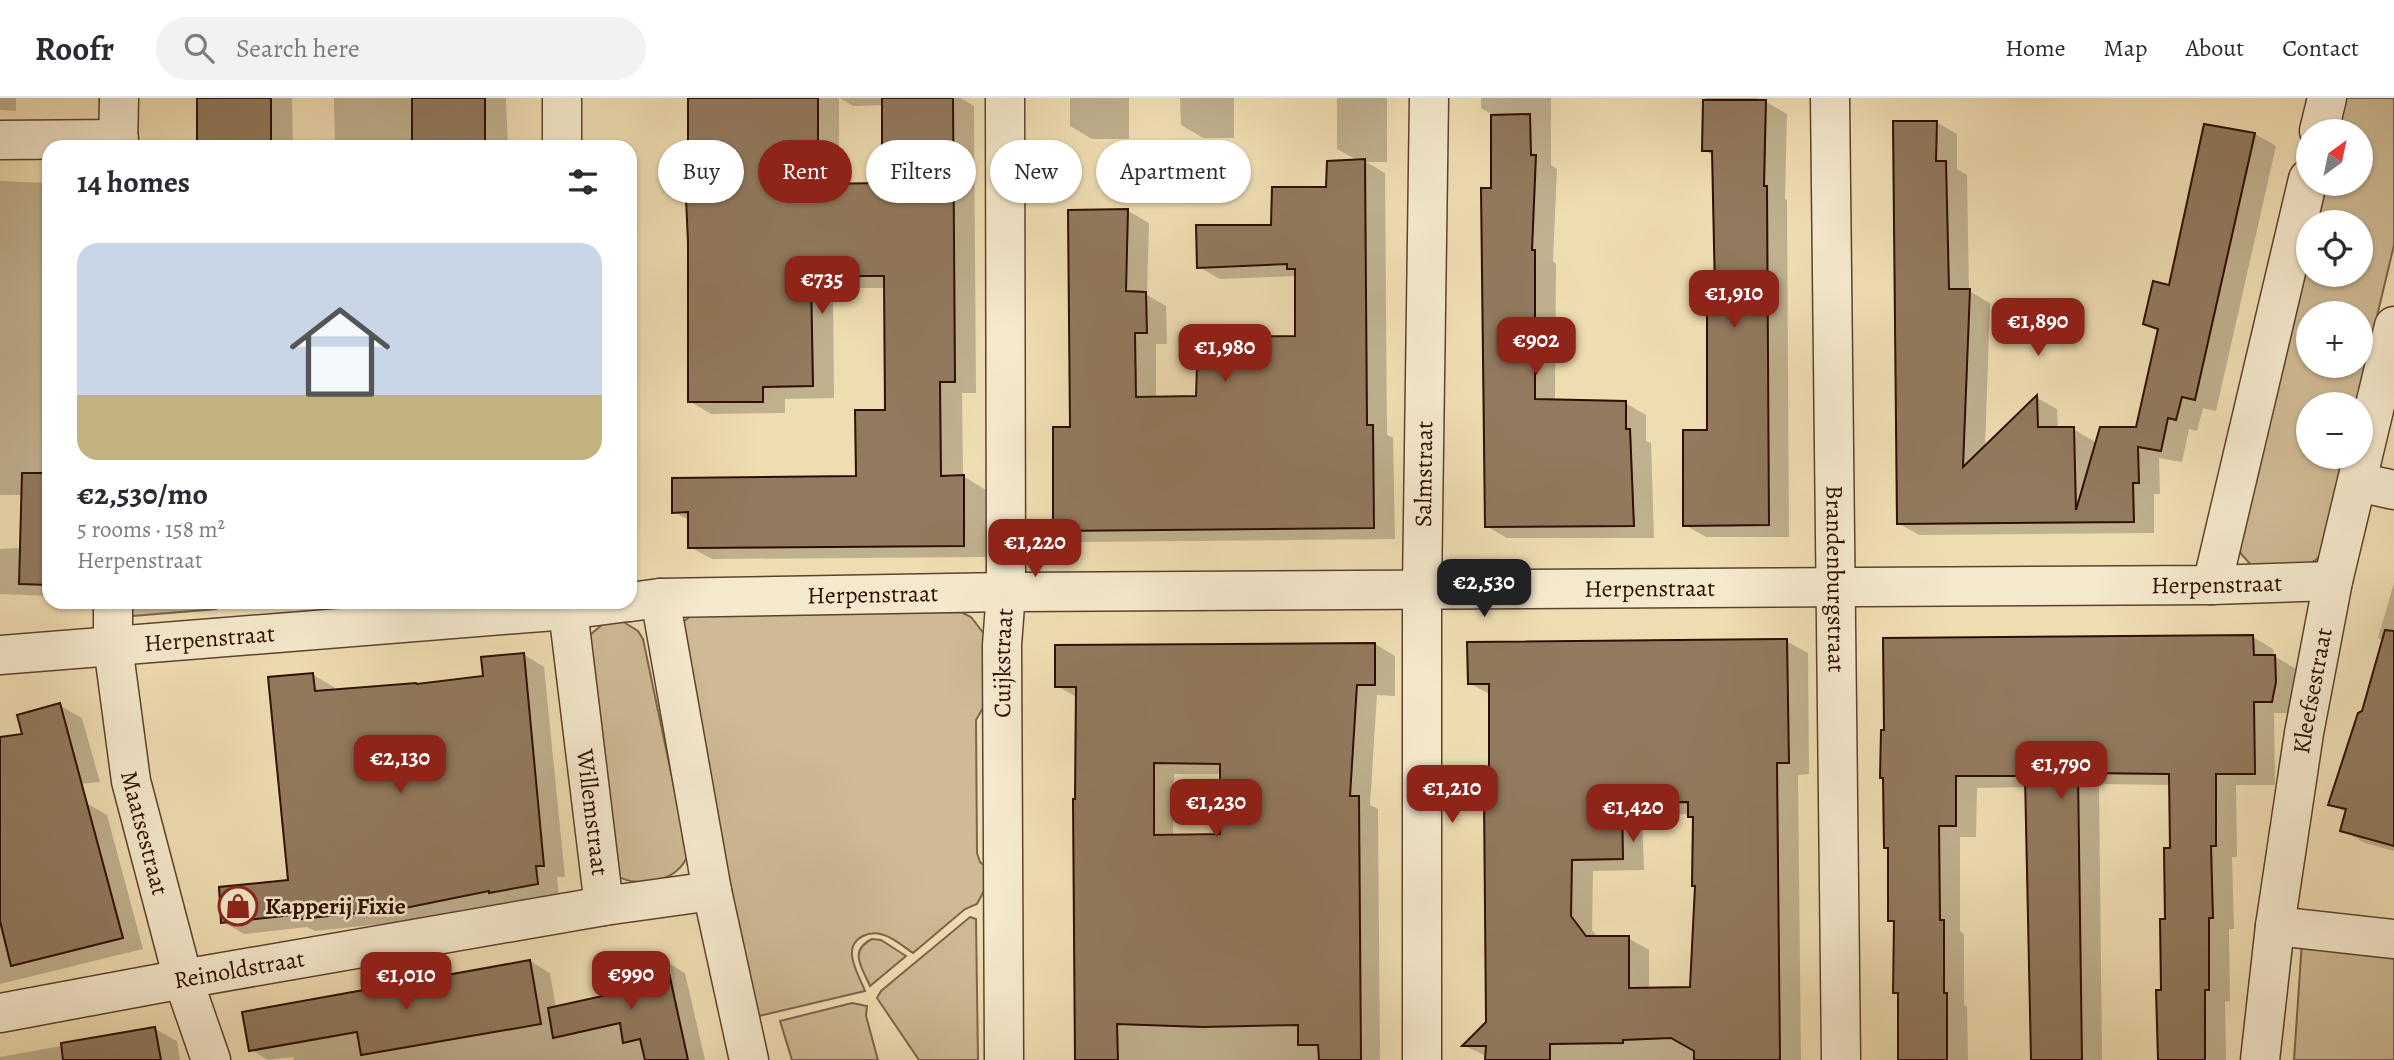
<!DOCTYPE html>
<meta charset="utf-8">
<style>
body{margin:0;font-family:Alegreya,serif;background:#f2f2f3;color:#2b2b33;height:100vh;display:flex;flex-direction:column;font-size:26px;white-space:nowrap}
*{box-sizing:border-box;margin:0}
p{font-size:23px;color:#7c7c81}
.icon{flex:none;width:38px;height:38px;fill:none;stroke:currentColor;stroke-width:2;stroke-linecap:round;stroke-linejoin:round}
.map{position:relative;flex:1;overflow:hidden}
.details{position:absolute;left:42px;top:42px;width:595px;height:469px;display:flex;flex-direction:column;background:#fff;border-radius:21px;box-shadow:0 2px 5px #0004}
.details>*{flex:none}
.guide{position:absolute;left:658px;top:42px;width:665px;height:63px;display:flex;gap:14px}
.needle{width:46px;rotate:33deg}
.tools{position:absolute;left:2296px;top:21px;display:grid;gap:14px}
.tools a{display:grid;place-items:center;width:77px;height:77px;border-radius:50%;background:#fff;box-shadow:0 2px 5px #0004;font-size:35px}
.price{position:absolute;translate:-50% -60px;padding:0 16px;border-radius:14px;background:#8f2418;color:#fff;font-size:23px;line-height:46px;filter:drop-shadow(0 2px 4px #0008)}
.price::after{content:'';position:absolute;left:50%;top:42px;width:21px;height:16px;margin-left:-10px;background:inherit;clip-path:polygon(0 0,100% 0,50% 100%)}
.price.active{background:#222;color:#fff}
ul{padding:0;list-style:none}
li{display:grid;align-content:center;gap:14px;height:371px;padding:0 35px}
li span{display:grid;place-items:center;height:217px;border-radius:21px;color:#555}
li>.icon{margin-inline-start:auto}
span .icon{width:126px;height:126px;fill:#fffc;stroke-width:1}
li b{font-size:30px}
h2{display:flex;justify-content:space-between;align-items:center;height:84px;padding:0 35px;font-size:30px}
.tag{padding:0 24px;border-radius:32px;background:#fff;box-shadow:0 2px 5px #0004;font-size:24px;line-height:63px}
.tag.active{background:#8f2418;color:#fff}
header{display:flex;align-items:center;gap:42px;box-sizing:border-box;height:98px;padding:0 35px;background:#fff;border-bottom:2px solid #e1e1e2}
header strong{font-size:33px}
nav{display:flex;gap:38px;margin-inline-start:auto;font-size:24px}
.search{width:490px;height:63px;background:#f2f2f3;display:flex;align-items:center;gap:18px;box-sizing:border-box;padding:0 24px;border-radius:38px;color:#7c7c81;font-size:26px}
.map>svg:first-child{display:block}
.green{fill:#ceba94;stroke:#7e644c;stroke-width:2;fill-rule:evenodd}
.shadow{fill:#0003;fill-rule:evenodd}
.building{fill:#927a5e;stroke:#2e0e03;stroke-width:2;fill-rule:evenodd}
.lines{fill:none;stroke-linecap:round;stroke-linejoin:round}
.minor-casing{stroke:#5e422f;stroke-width:41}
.minor{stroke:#f5e9cd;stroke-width:38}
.labels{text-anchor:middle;stroke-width:5;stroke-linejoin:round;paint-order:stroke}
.street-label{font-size:24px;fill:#2e0e03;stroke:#f5e9cd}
.poi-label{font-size:24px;font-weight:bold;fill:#2e0e03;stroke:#f5e9cd;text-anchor:start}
</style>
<header>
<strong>Roofr</strong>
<div class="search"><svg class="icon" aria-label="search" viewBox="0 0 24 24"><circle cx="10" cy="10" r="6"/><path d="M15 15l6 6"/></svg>Search here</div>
<nav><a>Home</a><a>Map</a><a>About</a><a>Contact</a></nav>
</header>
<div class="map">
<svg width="2394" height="962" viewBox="0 0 2394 962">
<rect width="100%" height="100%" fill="#efddb2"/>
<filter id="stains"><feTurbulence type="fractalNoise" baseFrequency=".00286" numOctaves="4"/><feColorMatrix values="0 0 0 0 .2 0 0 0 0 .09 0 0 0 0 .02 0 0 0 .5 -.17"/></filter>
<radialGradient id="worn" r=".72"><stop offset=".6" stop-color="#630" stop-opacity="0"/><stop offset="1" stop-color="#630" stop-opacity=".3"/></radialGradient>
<g class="green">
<path d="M2338,0h56v147l-38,159h-48v53h36l-17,88 -11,15 -13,7h-50l-12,-13 -4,-12 71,-314v47h53v-53h-51l8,-38h43v-53h-31zM2308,215h53v53h-53z"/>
<path d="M128,504h88v7l-83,7 -4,-2z"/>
<path d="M961,514l10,5 14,18 2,66 -11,19 1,133 3,9 7,6 -1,19 -9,17 -12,5 -52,44c-9,-6 -19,-15 -29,-18 -14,-5 -33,2 -32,19 0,12 9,26 13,37l-110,26 -77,-391 14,-11z"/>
<path d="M622,523l16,10 5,8 45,215c-8,27 -48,35 -71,22l-27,-241 14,-12z"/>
<path d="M970,819l6,2 2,141h-59l-42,-62 4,-7z"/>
<path d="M872,841l9,1 25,16 -36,30c-8,-19 -22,-35 2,-47z"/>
<path d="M2302,843l92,10v109h-100z"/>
<path d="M852,905l15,3 -1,10 12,44h-86l-12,-39z"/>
</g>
<g class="shadow">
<path d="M0,0h16v13l-16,-1z"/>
<path d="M199,0h93l1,49h-97v-13h3z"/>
<path d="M334,0h172l2,49h-173z"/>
<path d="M689,0h150v88l45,-1v-80l-31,1 -13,-8h121l13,8 2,287h-14l1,83 23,14v67l-274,2 -22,-12 -1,-27 -15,-8 184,-34 29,-67 -1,-123h-53l1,110 -49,1v14l-74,1 -22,-13z"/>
<path d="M1070,0h59v41h-37l-22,-13z"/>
<path d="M1180,0h54v40h-31l-22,-13z"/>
<path d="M1337,0h50v64h-21l19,11 2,262 6,3 2,101 -319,3 -21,-12 17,-101 56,-218 21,12 -2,72 19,11 1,38h-11v55l42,-1 98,-60 1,-62 -77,3 -21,-12 73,-40 56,-38 31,-28 -22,-12z"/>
<path d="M1481,0h70v67l6,4 -4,92 3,3 -1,137 70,2 21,12v26l5,2 3,95h-147l-21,-12 7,-411 -12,-7z"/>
<path d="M1705,0h53l-2,4h10l21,12 -2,85 2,1 2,337h-83l-21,-12 24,-93 8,-139 -3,-137 -10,-6z"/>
<path d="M1936,24l21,12v35l10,6 2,116 21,12 -5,145 52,-50 20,11 1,20h15l24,14 40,-14 22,-97 -14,-9 25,-36 85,-153 21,12 -60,265 -13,-3 -6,23 -8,-2 -7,33 -23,-4 1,36h-6v39l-235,2 -21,-12z"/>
<path d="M0,83l49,2v413l-49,-2v-45l21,-1 1,-53h-22z"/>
<path d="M2394,485v140l-11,-82 -5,-3z"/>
<path d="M264,504h126l-1,4h-118z"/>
<path d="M2253,539l20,12 1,7 22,13v26l-4,18h-18l1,72h-39l1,72h-5l2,72h-5l1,72h-5l1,59h-67l13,-210 -1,-65 -67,-1 -5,3 3,273h-71l-4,-273 -50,1 -1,49h-16v94l4,3v71l3,2 1,53h-68v-65l-5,-3v-69l-5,-3 -1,-70 -4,-3v-68z"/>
<path d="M1786,543l22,12 1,121 -11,1 3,285h-313v-3l-23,-11 23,-24 3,-327 -22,-12zM1690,716v2l5,3 2,68 -5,102 -43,1v-40l-21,-12h-30l-6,-8 1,-59 51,-1 -2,-55z"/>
<path d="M1375,546l20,12v40l-18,-1 -7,110 8,4 2,251h-303l1,-362 -21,-12zM1174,676h48v62l-49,1z"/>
<path d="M523,556l21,13 21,210h-8l2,19 -47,8 -3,-1 -82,16 -112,12 -8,-4 -63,7 -21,-12 67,-41 23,-206 21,12v4l151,-13z"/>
<path d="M59,607l23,13 18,64 -43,4z"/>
<path d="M2394,684v69l-29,-8 -23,-13 5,-17 -16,-9z"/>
<path d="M86,705l21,12 36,134 -143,35v-160z"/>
<path d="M530,863l20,12 6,35 53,-12 56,-35 20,12 20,87h-411l-1,-3 -25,3 -17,-10z"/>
<path d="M155,931l22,12 3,19h-180v-3z"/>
</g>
<g class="building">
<rect x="197" y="0" width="74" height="49"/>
<rect x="412" y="0" width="73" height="49"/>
<path d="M688,0h130v86l64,-1v-85h71l2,284h-15l1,94 23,-1v71l-276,2v-36l-16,1v-35l184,-2 -1,-66h30l-1,-134h-73l2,110 -50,1v15h-75v-160l-3,-65h3z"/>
<path d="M1703,2h63l-2,86h3l2,339 -86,1v-96h24v-138h8l-3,-141h-10z"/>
<path d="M1530,16l1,41h5l-4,95h3v149l91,2v28h4l4,97 -149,1 -4,-339h10v-73z"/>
<path d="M1893,23h44l-1,40h10l3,128h21l-7,178 74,-72 1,32h36l2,83 24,-83h36l22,-98 -15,-5 10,-43 16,4 35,-161 51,9 -60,267 -13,-3 -6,23 -8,-2 -7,33 -23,-4 1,36h-6l1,39 -237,2z"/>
<path d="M1365,61l2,266h6l1,103 -321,3v-104h17l-2,-217 60,-1 -2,82 20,1 1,41h-12l1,64 60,-1 2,-59 97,-1v-67h-8v-5l-90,4 -1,-43h75l1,-38h54l1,-26z"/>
<path d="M22,375h27v112l-30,-1z"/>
<path d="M2385,532l9,1v215l-54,-15 6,-22 -18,-4 30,-92 4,-2z"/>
<path d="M2253,537l1,20h21l1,27 -4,20h-18l1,72h-39v72h-5l2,72h-4v72h-4v70h-47l-2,-70h5l-1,-71h5l-1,-71h6l-1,-74 -87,-1 -4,2 4,285h-51l-6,-284h-69v50h-17l1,94h4v73h3v67h-49v-67h-5l1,-72h-6v-73h-4l-1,-70h-3l1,-48h3l-1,-92z"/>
<path d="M1787,541l2,124h-12l3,297h-86v-9l-23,-13 -48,2v3l-73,1v16h-65l1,-14h-24l24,-24 -2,-227h5v-111h-21l-1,-42zM1688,704v15h5l-1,69h3l-5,101 -61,1v-52h-43l-15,-20 1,-56 51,-1 -1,-56z"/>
<path d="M1375,545v42h-18l-7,111h9l2,264h-42l-1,-15h-20v-20l-95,2 -86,-3 1,36h-43l-2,-261h2l1,-112h-21v-42zM1154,665l66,1v70l-66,1z"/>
<path d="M524,555l20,213h-8l2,18 -49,9v-2l-84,17 -113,12v-5l-71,8 -2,-36 69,-7 -20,-203 45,-4 2,18 101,-8 1,1 66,-8 -2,-19z"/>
<path d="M60,605l63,235 -112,28 -11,-45v-184l22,-3 -5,-19z"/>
<path d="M666,861l22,101h-43l-5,-21 -17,4 -3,-20 -67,15 -5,-30 59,-13 -5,-22z"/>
<path d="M530,862l11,64 -180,31 -4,-23 -108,19 -7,-39z"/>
<path d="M155,929l6,33h-98l-2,-17z"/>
</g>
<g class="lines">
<defs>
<g id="minor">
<path d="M562,0v49"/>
<path id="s1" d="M1830,0l11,962"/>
<path d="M2319,33l8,-33"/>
<path d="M0,42l119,-1"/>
<path d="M118,49l1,-49"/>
<path d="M2358,384l36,8"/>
<path d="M2212,487l96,-406"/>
<path d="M660,500l52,293 37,169"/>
<path id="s2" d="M113,504v44l18,135 52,198 28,81"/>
<path id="s3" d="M567,504l37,304 108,-15"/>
<path id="s4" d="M630,504l30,-4 346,-6 1206,-7 121,-4"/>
<path id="s5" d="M0,557l567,-45 61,-8"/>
<path d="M2275,828l119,13"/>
<path id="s6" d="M0,915l183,-34 421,-73"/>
<path id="s7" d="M1004,962l-2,-415 4,-53 -1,-494"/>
<path id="s8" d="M1422,962v-471l7,-491"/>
<path id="s9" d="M2260,962l15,-134 29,-193 29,-152 61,-255"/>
</g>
</defs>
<use href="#minor" class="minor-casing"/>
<use href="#minor" class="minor"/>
</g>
<defs>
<symbol id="shop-ring" viewBox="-11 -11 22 22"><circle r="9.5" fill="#f5e9cd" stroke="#8f2418" stroke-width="1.5"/><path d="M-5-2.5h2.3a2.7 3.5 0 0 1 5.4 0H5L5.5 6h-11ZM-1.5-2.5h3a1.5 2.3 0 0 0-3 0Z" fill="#8f2418"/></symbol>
</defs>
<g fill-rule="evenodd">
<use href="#shop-ring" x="216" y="786" width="44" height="44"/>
</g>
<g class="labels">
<g class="street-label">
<text dy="8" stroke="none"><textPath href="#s8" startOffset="586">Salmstraat</textPath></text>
<text dy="8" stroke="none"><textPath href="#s1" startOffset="481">Brandenburgstraat</textPath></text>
<text dy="8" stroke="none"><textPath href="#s4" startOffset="1587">Herpenstraat</textPath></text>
<text dy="8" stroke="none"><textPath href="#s4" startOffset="1020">Herpenstraat</textPath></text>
<text dy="8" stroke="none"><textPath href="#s4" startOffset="243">Herpenstraat</textPath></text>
<text dy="8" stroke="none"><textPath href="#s5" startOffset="210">Herpenstraat</textPath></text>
<text dy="8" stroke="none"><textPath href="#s7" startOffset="397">Cuijkstraat</textPath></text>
<text dy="8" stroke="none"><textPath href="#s9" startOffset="373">Kleefsestraat</textPath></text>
<text dy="8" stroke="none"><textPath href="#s3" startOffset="212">Willemstraat</textPath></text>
<text dy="8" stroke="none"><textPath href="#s2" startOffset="234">Maatsestraat</textPath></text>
<text dy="8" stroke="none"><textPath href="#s6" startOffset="243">Reinoldstraat</textPath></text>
</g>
<g class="poi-label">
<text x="265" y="816">Kapperij Fixie</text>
</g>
</g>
<rect width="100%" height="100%" filter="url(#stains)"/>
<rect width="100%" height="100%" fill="url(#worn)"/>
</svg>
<div class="tools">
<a><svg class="needle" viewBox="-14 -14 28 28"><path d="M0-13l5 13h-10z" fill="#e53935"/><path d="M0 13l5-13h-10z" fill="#7c7c81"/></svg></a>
<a><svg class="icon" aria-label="locate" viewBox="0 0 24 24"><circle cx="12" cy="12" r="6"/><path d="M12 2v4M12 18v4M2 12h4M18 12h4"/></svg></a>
<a>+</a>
<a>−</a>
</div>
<b class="price" style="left:822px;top:218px">€735</b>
<b class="price" style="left:1734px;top:232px">€1,910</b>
<b class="price" style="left:2038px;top:260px">€1,890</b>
<b class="price" style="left:1536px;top:279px">€902</b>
<b class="price" style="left:1225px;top:286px">€1,980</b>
<b class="price" style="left:1035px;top:481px">€1,220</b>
<b class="price active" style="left:1484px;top:521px">€2,530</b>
<b class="price" style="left:400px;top:697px">€2,130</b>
<b class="price" style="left:2061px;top:703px">€1,790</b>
<b class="price" style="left:1452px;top:727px">€1,210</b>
<b class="price" style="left:1216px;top:741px">€1,230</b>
<b class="price" style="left:1633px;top:746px">€1,420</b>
<b class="price" style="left:631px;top:913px">€990</b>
<b class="price" style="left:406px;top:914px">€1,010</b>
<div class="guide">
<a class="tag">Buy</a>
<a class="tag active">Rent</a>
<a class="tag">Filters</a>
<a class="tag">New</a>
<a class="tag">Apartment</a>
</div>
<section class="details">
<h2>14 homes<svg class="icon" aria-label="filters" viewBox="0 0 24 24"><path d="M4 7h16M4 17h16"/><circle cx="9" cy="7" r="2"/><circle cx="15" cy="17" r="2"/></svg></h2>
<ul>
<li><span style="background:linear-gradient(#c9d6e8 70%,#c2b280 0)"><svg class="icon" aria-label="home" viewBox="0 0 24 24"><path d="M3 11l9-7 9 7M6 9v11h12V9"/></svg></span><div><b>€2,530/mo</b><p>5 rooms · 158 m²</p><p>Herpenstraat</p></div></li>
</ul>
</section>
</div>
